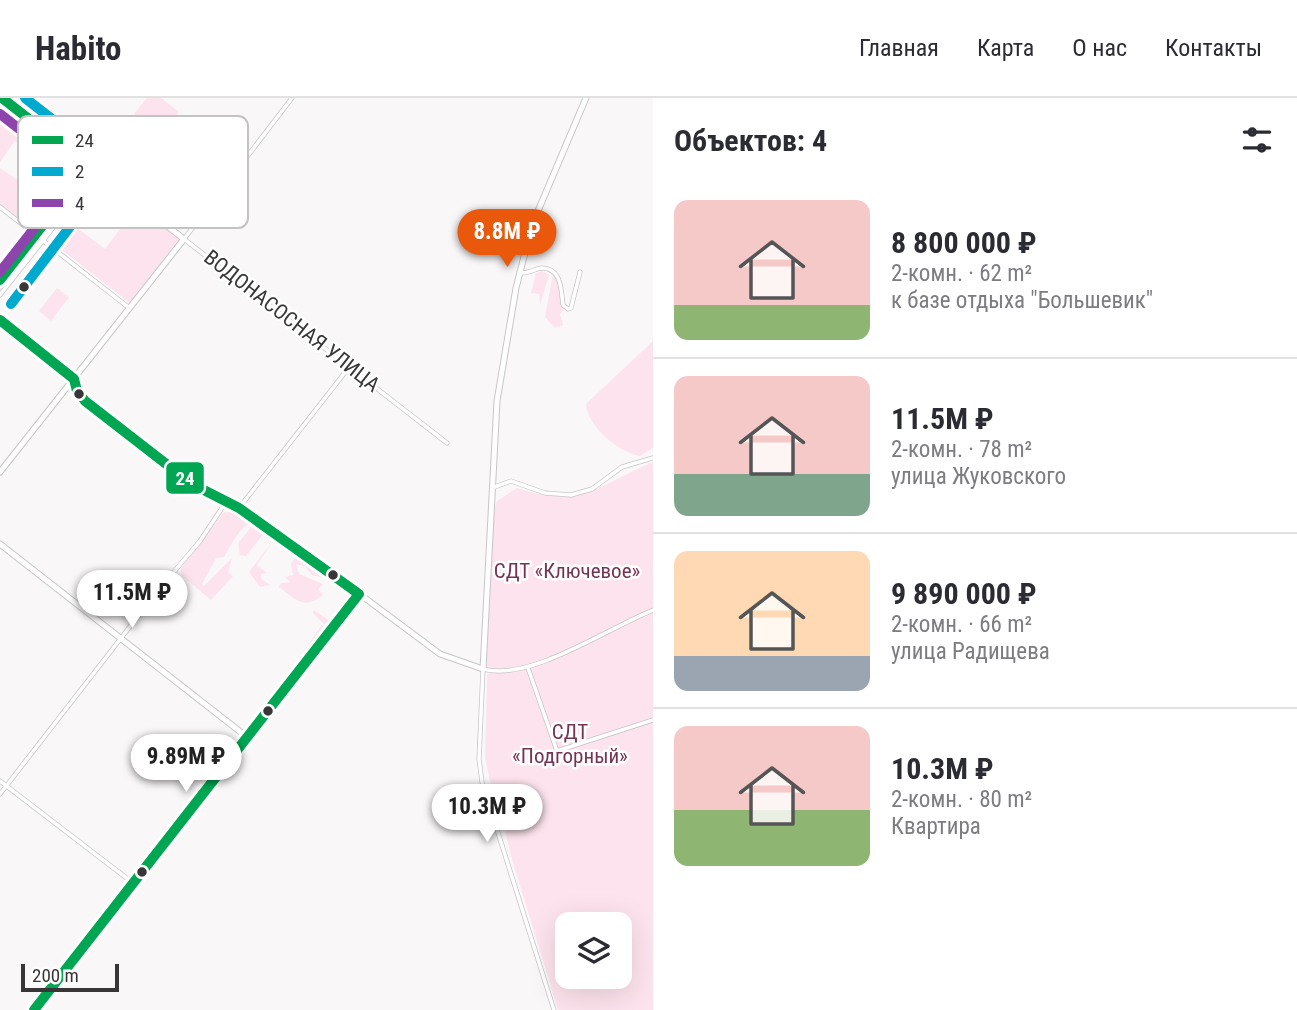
<!DOCTYPE html>
<html lang="ru">
<meta charset="utf-8">
<style>
body{margin:0;font-family:"Roboto Condensed",sans-serif;background:#f7f7f7;color:#2b2b33;height:100vh;display:flex;flex-direction:column;font-size:26px;white-space:nowrap}
*{box-sizing:border-box;margin:0}
p{font-size:23px;color:#7c7c81}
.icon{flex:none;width:38px;height:38px;fill:none;stroke:currentColor;stroke-width:2;stroke-linecap:round;stroke-linejoin:round}
.map{position:relative;flex:1;overflow:hidden}
.details{display:flex;flex-direction:column;background:#fff;width:644px}
.details>*{flex:none}
.fabs{position:absolute;left:555px;top:814px;display:grid;gap:14px}
.fabs a{display:grid;place-items:center;width:77px;height:77px;border-radius:14px;background:#fff;box-shadow:0 7px 28px #0002;font-size:35px}
.scale{position:absolute;left:21px;bottom:18px;width:98px;box-sizing:border-box;padding-left:7px;border:4px solid #383637;border-top:0;font-size:19px;line-height:24px;white-space:nowrap;color:#383637;-webkit-text-stroke:5px #fff;paint-order:stroke}
.price{position:absolute;translate:-50% -60px;padding:0 16px;border-radius:24px;background:#fff;color:#222;font-size:23px;line-height:46px;filter:drop-shadow(0 2px 4px #0008)}
.price::after{content:'';position:absolute;left:50%;top:42px;width:21px;height:16px;margin-left:-10px;background:inherit;clip-path:polygon(0 0,100% 0,50% 100%)}
.price.on{background:#ea580c;color:#fff}
ul{padding:0;list-style:none}
li{display:flex;align-items:center;gap:21px;height:175px;padding:0 21px}
li+li{border-top:2px solid #e1e1e2}
li span{display:grid;place-items:center;flex:none;width:196px;height:140px;border-radius:14px;color:#555}
li>.icon{margin-inline-start:auto}
span .icon{width:84px;height:84px;fill:#fffc;stroke-width:1}
li b{font-size:30px}
h2{display:flex;justify-content:space-between;align-items:center;height:84px;padding:0 21px;font-size:30px}
header{display:flex;align-items:center;gap:42px;box-sizing:border-box;height:98px;padding:0 35px;background:#fff;border-bottom:2px solid #e1e1e2}
header strong{font-size:33px}
nav{display:flex;gap:38px;margin-inline-start:auto;font-size:24px}
main{display:flex;flex:1;min-height:0}
.map>svg:first-child{display:block}
.green{fill:#fde3ed;fill-rule:evenodd}
.lines{fill:none;stroke-linecap:round;stroke-linejoin:round}
.minor-casing{stroke:#c7c6c6;stroke-width:5}
.tertiary-casing{stroke:#c7c6c6;stroke-width:7}
.minor{stroke:#fefefe;stroke-width:3.5}
.tertiary{stroke:#fefefe;stroke-width:5}
.bus-1-casing{stroke:#fff;stroke-width:16}
.bus-2-casing{stroke:#fff;stroke-width:16}
.bus-3-casing{stroke:#fff;stroke-width:16}
.bus-1{stroke:#00a651;stroke-width:10}
.bus-2{stroke:#00a9ce;stroke-width:10}
.bus-3{stroke:#8e44ad;stroke-width:10}
.bus-dot{fill:#383637;stroke:#fff;stroke-width:2.5}
.labels{text-anchor:middle;stroke-width:5;stroke-linejoin:round;paint-order:stroke}
.street-label{font-size:21px;fill:#383637;stroke:#fff}
.park-label{font-size:21px;fill:#763353;stroke:#fff}
.key{fill:#fff;stroke:#c3c3c3;stroke-width:2}
.key-label{font-size:19px;fill:#383637}
.line-badge{stroke:#fff;stroke-width:2.5}
.badge-label{font-size:19px;text-anchor:middle;font-weight:bold;fill:#fff}
</style>
<header>
<strong>Habito</strong>
<nav><a>Главная</a><a>Карта</a><a>О нас</a><a>Контакты</a></nav>
</header>
<main>
<div class="map">
<svg width="653" height="912" viewBox="0 0 653 912">
<rect width="100%" height="100%" fill="#faf7f8"/>
<g class="green">
<path d="M147,0h14l18,14 -18,23 -27,-21z"/>
<path d="M0,3l30,24 -5,6 2,2 -7,9h-6l-14,20z"/>
<path d="M50,43l4,4 -29,37 13,11 -20,25 -18,-13v-37l19,13 23,-30 3,2 7,-8z"/>
<path d="M75,63l7,6 -49,63 -8,-6z"/>
<path d="M89,72l4,3 -50,63 -3,-3z"/>
<path d="M102,81l77,60 -49,64 -78,-61 16,-21 37,28 16,-21 -36,-28z"/>
<path d="M35,141l4,2 -39,50v-8z"/>
<path d="M542,173l7,4 -9,30 -1,-11 -8,-1 5,-20z"/>
<path d="M553,176l5,9 6,25 -4,6 3,11 -8,3 -10,-11z"/>
<path d="M57,190l12,9 -18,24 -12,-10z"/>
<path d="M653,243v107l-13,8c-22,-4 -52,-29 -54,-52z"/>
<path d="M653,364v548h-95l-47,-154 -14,-59 -3,1 -5,-21 -4,-19 2,-83 3,-2v-5h-5l8,-156 4,-11 20,-13c64,21 80,-2 136,-26zM567,826h53v52h-53z"/>
<path d="M237,412l16,12c-11,1 -23,25 -29,35l-8,1 -14,26 2,2 28,-28 -4,14 5,4 -22,24 -30,-25v-7l42,-55z"/>
<path d="M254,426l6,1 9,8 -6,1 -17,22 -6,-1 -2,-12z"/>
<path d="M273,443l-16,24 10,8 -6,1v5l9,6 -10,2 -11,-15z"/>
<path d="M296,458l30,22 -14,-3 -7,-9 -9,-2 3,10 24,10 -5,5 5,6c-19,15 -27,5 -44,-8l2,-4 9,-1 -5,-5 8,-2 -2,-11z"/>
<path d="M344,504l3,1c-6,11 -37,51 -45,51l19,-28h5l-13,-13 1,-3 15,11z"/>
</g>
<g class="lines">
<defs>
<g id="minor">
<path d="M292,0l-108,141 263,204"/>
<path d="M0,109l128,100"/>
<path d="M519,175c9,1 15,-4 23,-5 20,0 19,23 21,37l5,4 3,-1 9,-36"/>
<path d="M0,182l89,-114"/>
<path d="M0,197l97,-123"/>
<path d="M0,222l74,59"/>
<path d="M492,390l19,-7 34,12 26,2 21,-6 30,-22 31,-9"/>
<path d="M239,410l111,-142"/>
<path d="M528,570l29,83 96,-31"/>
<path d="M0,683l133,102"/>
<path d="M0,696l156,-201 44,-52 26,-39"/>
<path d="M554,912l-72,-228 -3,-23 4,-90c47,13 125,-41 170,-59"/>
</g>
<g id="tertiary">
<path d="M74,281l3,12 8,10 107,83 47,24 40,26 161,120 43,15 14,-268 19,-113 16,-63 54,-127"/>
<path d="M0,374l184,-233 -182,-141"/>
<path d="M0,446l247,193"/>
<path d="M34,912l325,-416"/>
</g>
</defs>
<use href="#minor" class="minor-casing"/>
<use href="#tertiary" class="tertiary-casing"/>
<use href="#minor" class="minor"/>
<use href="#tertiary" class="tertiary"/>
<defs>
<g id="bus-1">
<path d="M0,182l89,-114 -87,-68"/>
<path d="M0,222l74,59 3,12 8,10 107,83 47,24 120,86 -325,416"/>
</g>
<path id="bus-2" d="M11,206l100,-131 -4,-11 -82,-64"/>
<path id="bus-3" d="M0,16l77,60 -77,98"/>
</defs>
<use href="#bus-1" class="bus-1-casing"/>
<use href="#bus-2" class="bus-2-casing"/>
<use href="#bus-3" class="bus-3-casing"/>
<use href="#bus-1" class="bus-1"/>
<use href="#bus-2" class="bus-2"/>
<use href="#bus-3" class="bus-3"/>
</g>
<g class="bus-dot">
<circle cx="24" cy="189" r="6"/>
<circle cx="79" cy="296" r="6"/>
<circle cx="333" cy="477" r="6"/>
<circle cx="268" cy="613" r="6"/>
<circle cx="142" cy="774" r="6"/>
</g>
<g class="labels">
<g class="street-label">
<text transform="translate(292 223) rotate(38)" y="7">ВОДОНАСОСНАЯ УЛИЦА</text>
</g>
<g class="park-label">
<text x="567" y="480">СДТ «Ключевое»</text>
<text x="570" y="641">СДТ<tspan x="570" dy="24">«Подгорный»</tspan></text>
</g>
</g>
<rect x="18" y="18" width="230" height="112" rx="10" class="key"/>
<rect x="32" y="38" width="31" height="8" fill="#00a651"/>
<rect x="32" y="69" width="31" height="9" fill="#00a9ce"/>
<rect x="32" y="101" width="31" height="8" fill="#8e44ad"/>
<g class="key-label">
<text x="75" y="49">24</text>
<text x="75" y="80">2</text>
<text x="75" y="112">4</text>
</g>
<rect class="line-badge" x="165" y="363" width="40" height="34" rx="7" fill="#00a651"/>
<g class="badge-label">
<text x="185" y="387">24</text>
</g>
</svg>
<div class="fabs">
<a><svg class="icon" aria-label="layers" viewBox="0 0 24 24"><path d="M12 4l9 5-9 5-9-5zM3 14l9 5 9-5"/></svg></a>
</div>
<div class="scale">200 m</div>
<b class="price on" style="left:507px;top:171px">8.8M ₽</b>
<b class="price" style="left:132px;top:532px">11.5M ₽</b>
<b class="price" style="left:186px;top:696px">9.89M ₽</b>
<b class="price" style="left:487px;top:746px">10.3M ₽</b>
</div>
<section class="details">
<h2>Объектов: 4<svg class="icon" aria-label="filters" viewBox="0 0 24 24"><path d="M4 7h16M4 17h16"/><circle cx="9" cy="7" r="2"/><circle cx="15" cy="17" r="2"/></svg></h2>
<ul>
<li><span style="background:linear-gradient(#f6c9c9 75%,#8fb573 0)"><svg class="icon" aria-label="home" viewBox="0 0 24 24"><path d="M3 11l9-7 9 7M6 9v11h12V9"/></svg></span><div><b>8 800 000 ₽</b><p>2-комн. · 62 m²</p><p>к базе отдыха &quot;Большевик&quot;</p></div></li>
<li><span style="background:linear-gradient(#f6c9c9 70%,#7fa58c 0)"><svg class="icon" aria-label="home" viewBox="0 0 24 24"><path d="M3 11l9-7 9 7M6 9v11h12V9"/></svg></span><div><b>11.5M ₽</b><p>2-комн. · 78 m²</p><p>улица Жуковского</p></div></li>
<li><span style="background:linear-gradient(#ffd9b3 75%,#9aa5b1 0)"><svg class="icon" aria-label="home" viewBox="0 0 24 24"><path d="M3 11l9-7 9 7M6 9v11h12V9"/></svg></span><div><b>9 890 000 ₽</b><p>2-комн. · 66 m²</p><p>улица Радищева</p></div></li>
<li><span style="background:linear-gradient(#f6c9c9 60%,#8fb573 0)"><svg class="icon" aria-label="home" viewBox="0 0 24 24"><path d="M3 11l9-7 9 7M6 9v11h12V9"/></svg></span><div><b>10.3M ₽</b><p>2-комн. · 80 m²</p><p>Квартира</p></div></li>
</ul>
</section>
</main>
